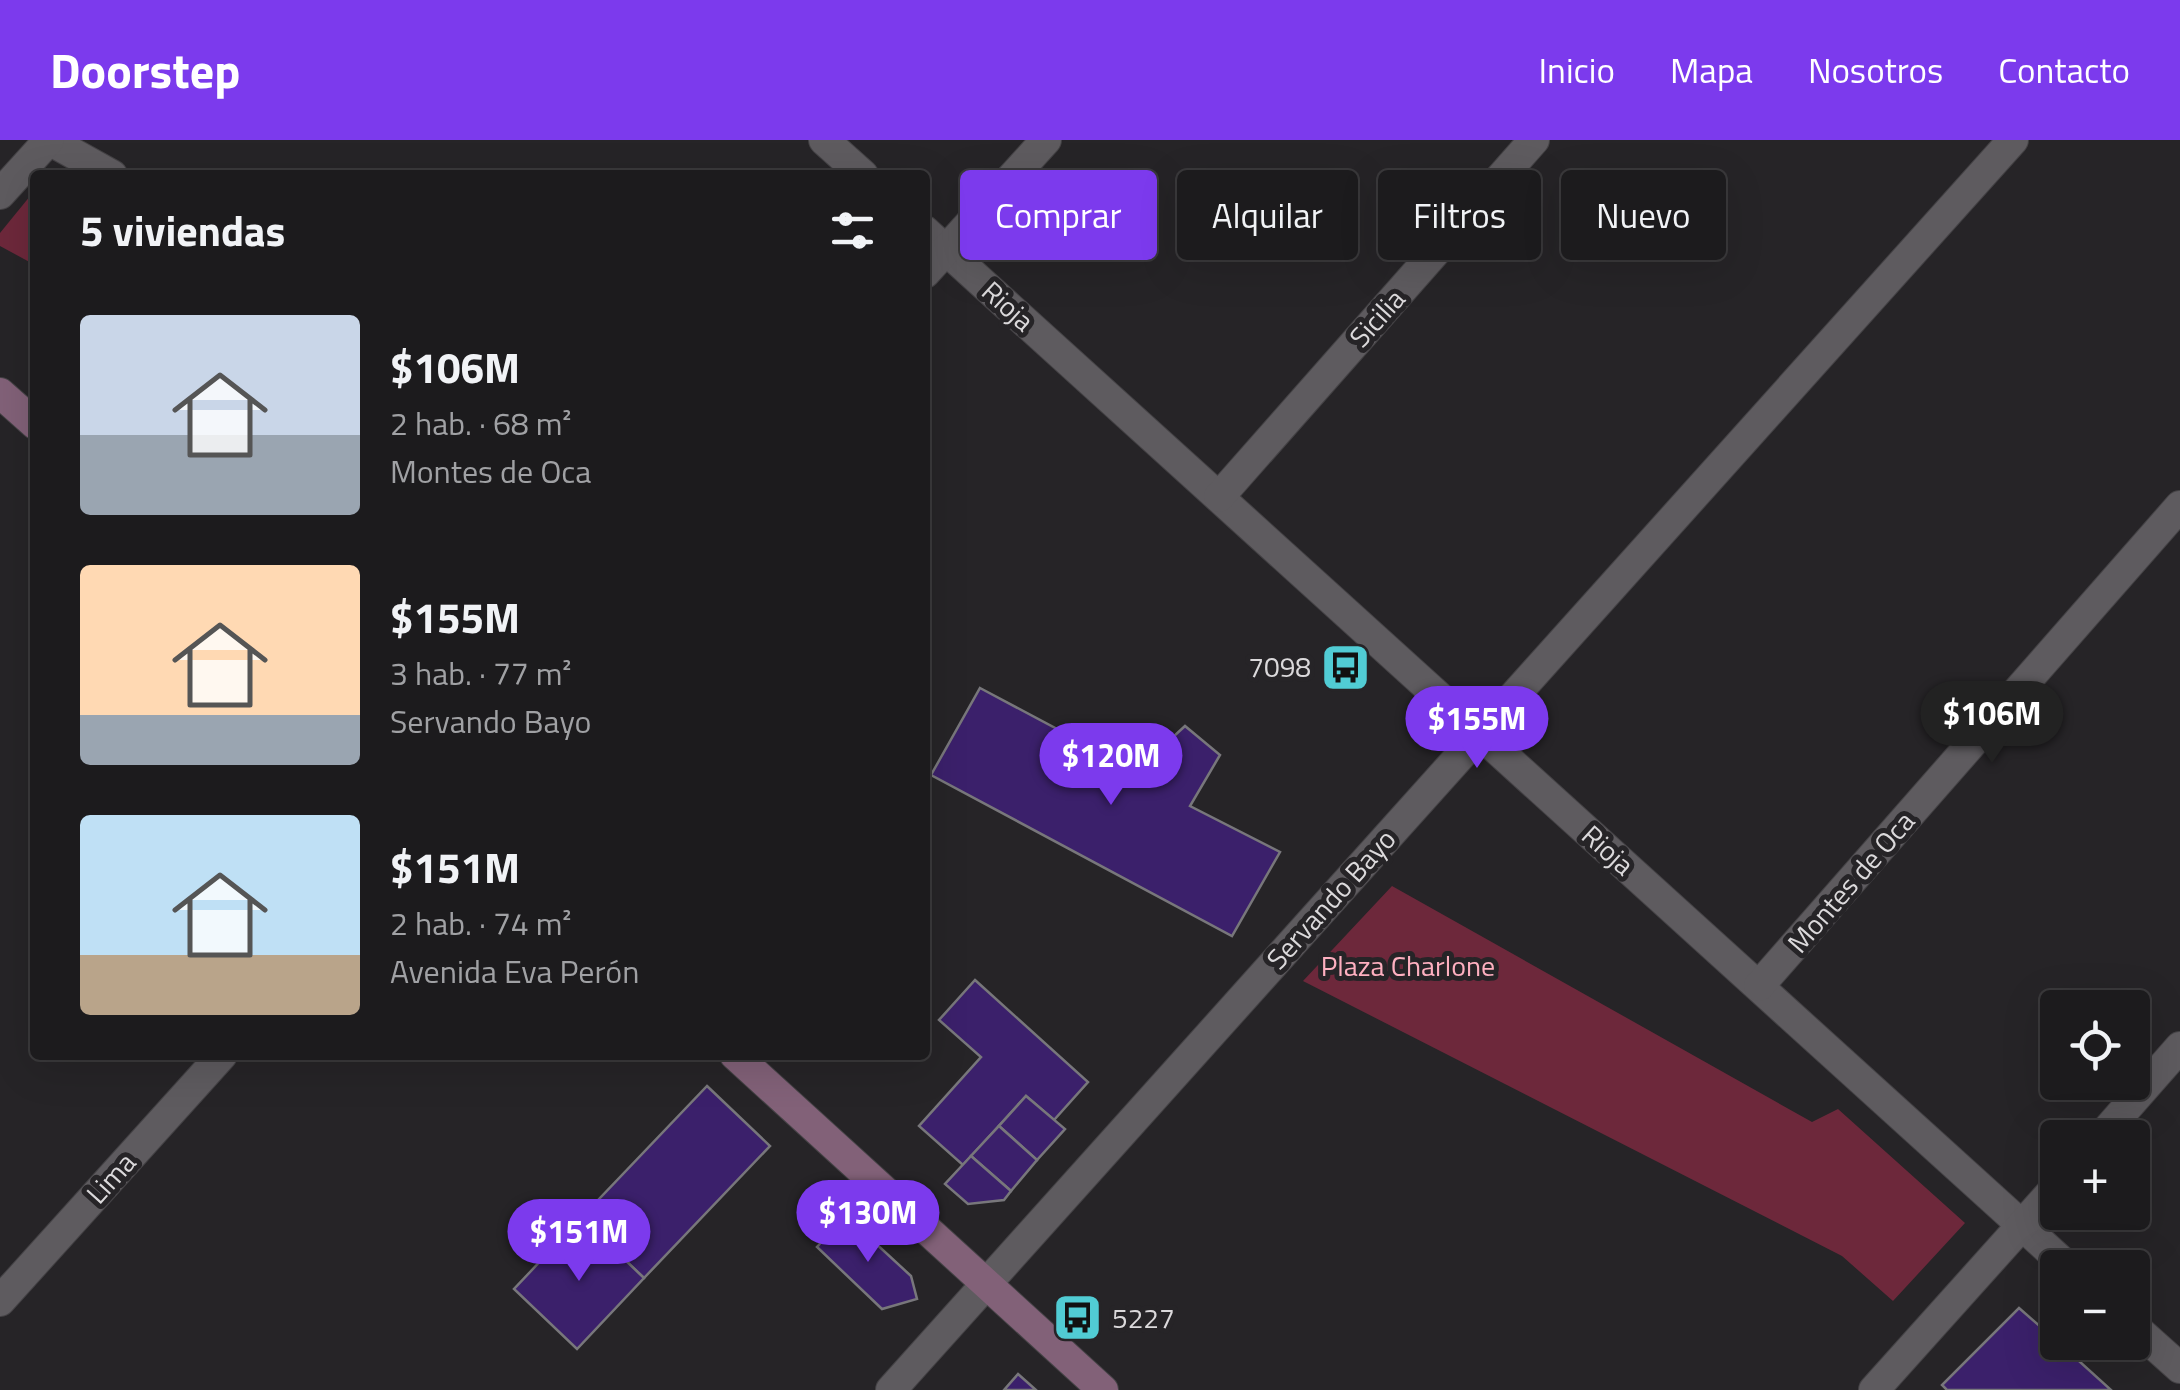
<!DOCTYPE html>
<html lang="es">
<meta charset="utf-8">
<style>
body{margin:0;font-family:"Titillium Web",sans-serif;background:#29282a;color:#f1f3f6;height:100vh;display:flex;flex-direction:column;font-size:38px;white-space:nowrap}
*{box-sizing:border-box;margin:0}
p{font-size:32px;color:#a0a1a4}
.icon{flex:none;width:55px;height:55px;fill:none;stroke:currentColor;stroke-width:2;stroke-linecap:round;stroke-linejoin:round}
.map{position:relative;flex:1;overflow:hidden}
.details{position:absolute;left:30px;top:30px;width:900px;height:890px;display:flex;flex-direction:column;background:#1c1b1d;border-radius:10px;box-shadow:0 10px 40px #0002,0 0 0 2px #3a393b}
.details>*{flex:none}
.top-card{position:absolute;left:960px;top:30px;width:950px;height:90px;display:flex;gap:20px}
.tools{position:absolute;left:2040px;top:850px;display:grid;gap:20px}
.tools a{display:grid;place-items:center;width:110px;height:110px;border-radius:10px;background:#1c1b1d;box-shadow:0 10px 40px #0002,0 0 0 2px #3a393b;font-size:50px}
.price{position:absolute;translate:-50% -85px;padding:0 22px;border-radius:35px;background:#7c3aed;color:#fff;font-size:32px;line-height:65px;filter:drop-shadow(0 2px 5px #0008)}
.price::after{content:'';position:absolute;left:50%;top:60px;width:30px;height:22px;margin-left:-15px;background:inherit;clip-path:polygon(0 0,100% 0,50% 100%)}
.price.on{background:#222;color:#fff}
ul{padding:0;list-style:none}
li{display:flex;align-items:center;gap:30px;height:250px;padding:0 50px}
li span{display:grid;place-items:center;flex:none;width:280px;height:200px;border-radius:10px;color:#555}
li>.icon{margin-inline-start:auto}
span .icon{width:120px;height:120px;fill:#fffc;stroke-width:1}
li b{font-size:42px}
h2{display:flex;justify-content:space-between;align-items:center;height:120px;padding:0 50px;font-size:42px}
.tag{padding:0 35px;border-radius:10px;background:#1c1b1d;box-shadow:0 10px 40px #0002,0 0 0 2px #3a393b;font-size:35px;line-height:90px}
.tag.on{background:#7c3aed;color:#fff}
header{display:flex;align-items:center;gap:60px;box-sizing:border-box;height:140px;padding:0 50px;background:#7c3aed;color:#fff}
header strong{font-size:48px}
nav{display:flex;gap:55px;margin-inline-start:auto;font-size:35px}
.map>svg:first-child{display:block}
.green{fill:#6d283b}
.building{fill:#3b206b;stroke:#78777b;stroke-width:2.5}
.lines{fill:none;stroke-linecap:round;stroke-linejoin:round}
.street-casing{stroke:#444245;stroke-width:32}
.secondary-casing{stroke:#444245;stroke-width:32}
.street{stroke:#5e5b5f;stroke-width:30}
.secondary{stroke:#826178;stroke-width:30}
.labels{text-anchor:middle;stroke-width:10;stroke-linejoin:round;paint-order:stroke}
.street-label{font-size:28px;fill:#dbd9db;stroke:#262427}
.poi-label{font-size:28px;fill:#dbd9db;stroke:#262427;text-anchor:end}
.park-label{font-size:28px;fill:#feb0c0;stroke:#262427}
</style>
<header>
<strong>Doorstep</strong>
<nav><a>Inicio</a><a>Mapa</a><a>Nosotros</a><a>Contacto</a></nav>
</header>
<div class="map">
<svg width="2180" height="1250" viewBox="0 0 2180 1250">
<rect width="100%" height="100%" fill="#262427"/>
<g class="green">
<path d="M35,50v75l-35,-19v-13z"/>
<path d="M1392,746l420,236 26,-13 127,114 -72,78 -51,-45 -539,-275z"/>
</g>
<g class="building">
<path d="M980,548l156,83 49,-45 35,29 -30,51 90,46 -48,84 -301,-161z"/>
<path d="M975,840l113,102 -34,38 -28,-24 -63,69 -44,-39 62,-69 -42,-37z"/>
<path d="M707,946l63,60 -126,132 -63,-60z"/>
<path d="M1026,956l39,33 -28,31 -38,-34z"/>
<path d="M999,986l38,34 -26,31 -40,-35z"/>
<path d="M971,1016l40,35 -7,9 -36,4 -23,-20z"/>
<path d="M846,1076l65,60 6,23 -35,10 -65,-62z"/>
<path d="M581,1078l63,60 -67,71 -63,-60z"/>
<path d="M2019,1168l39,34 53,48h-164l-5,-5z"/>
<path d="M1018,1234l18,16h-32z"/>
</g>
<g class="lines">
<defs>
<g id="street">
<path d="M49,0l63,35"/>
<path d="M824,0l39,35"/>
<path d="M0,54l49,-54"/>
<path d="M925,91l1144,1037"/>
<path d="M925,133l121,-133"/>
<path d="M1219,357l315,-357"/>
<path d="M1759,846l421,-480"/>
<path d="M2100,998l80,-91"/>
<path d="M0,1161l222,-246"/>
<path d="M2132,1185l48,43"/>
<path d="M891,1250l1122,-1250"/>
<path d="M1874,1250l184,-205"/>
</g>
<g id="secondary">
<path d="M0,253l35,31"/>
<path d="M735,915l368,335"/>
</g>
</defs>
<use href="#street" class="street-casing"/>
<use href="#secondary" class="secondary-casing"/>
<use href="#street" class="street"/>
<use href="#secondary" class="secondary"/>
</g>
<defs>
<symbol id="bus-square" viewBox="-11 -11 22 22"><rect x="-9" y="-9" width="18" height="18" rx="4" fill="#51ccd4" stroke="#262427"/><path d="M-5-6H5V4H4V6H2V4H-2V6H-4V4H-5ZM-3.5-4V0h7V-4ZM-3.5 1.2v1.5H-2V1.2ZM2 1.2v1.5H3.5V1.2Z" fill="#111"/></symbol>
</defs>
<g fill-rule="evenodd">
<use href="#bus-square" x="1318" y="500" width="55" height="55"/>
<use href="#bus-square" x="1050" y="1150" width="55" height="55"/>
</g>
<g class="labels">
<g class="street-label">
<text transform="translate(1008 166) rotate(42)" y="10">Rioja</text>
<text transform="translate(1377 178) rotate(-48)" y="10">Sicilia</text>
<text transform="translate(1608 710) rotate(42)" y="10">Rioja</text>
<text transform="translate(1851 742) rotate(-49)" y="10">Montes de Oca</text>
<text transform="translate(1331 759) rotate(-48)" y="10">Servando Bayo</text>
<text transform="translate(111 1038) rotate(-48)" y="10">Lima</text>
</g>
<g class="poi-label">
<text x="1311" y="537">7098</text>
<text x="1112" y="1188" text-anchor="start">5227</text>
</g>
<g class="park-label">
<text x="1408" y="836">Plaza Charlone</text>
</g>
</g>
</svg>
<div class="tools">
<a><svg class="icon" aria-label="locate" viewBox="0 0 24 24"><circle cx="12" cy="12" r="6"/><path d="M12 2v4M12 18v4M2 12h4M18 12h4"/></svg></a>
<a>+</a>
<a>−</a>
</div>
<b class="price on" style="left:1992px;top:626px">$106M</b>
<b class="price" style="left:1477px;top:631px">$155M</b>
<b class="price" style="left:1111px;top:668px">$120M</b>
<b class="price" style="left:868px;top:1125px">$130M</b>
<b class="price" style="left:579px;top:1144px">$151M</b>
<div class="top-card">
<a class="tag on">Comprar</a>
<a class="tag">Alquilar</a>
<a class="tag">Filtros</a>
<a class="tag">Nuevo</a>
</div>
<section class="details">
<h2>5 viviendas<svg class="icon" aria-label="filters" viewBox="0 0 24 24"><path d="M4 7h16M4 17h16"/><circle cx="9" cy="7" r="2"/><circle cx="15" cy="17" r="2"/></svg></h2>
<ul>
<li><span style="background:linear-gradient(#c9d6e8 60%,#9aa5b1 0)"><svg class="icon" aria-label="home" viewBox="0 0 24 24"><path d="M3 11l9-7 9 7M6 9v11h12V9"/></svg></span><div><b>$106M</b><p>2 hab. · 68 m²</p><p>Montes de Oca</p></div></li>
<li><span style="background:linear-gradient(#ffd9b3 75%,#9aa5b1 0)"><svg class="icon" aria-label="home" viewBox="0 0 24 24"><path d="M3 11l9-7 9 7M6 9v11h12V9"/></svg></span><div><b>$155M</b><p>3 hab. · 77 m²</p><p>Servando Bayo</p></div></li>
<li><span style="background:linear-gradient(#bfe0f5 70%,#b9a48a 0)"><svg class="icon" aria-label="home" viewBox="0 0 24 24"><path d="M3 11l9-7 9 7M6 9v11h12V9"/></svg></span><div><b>$151M</b><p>2 hab. · 74 m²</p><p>Avenida Eva Perón</p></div></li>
</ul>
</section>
</div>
